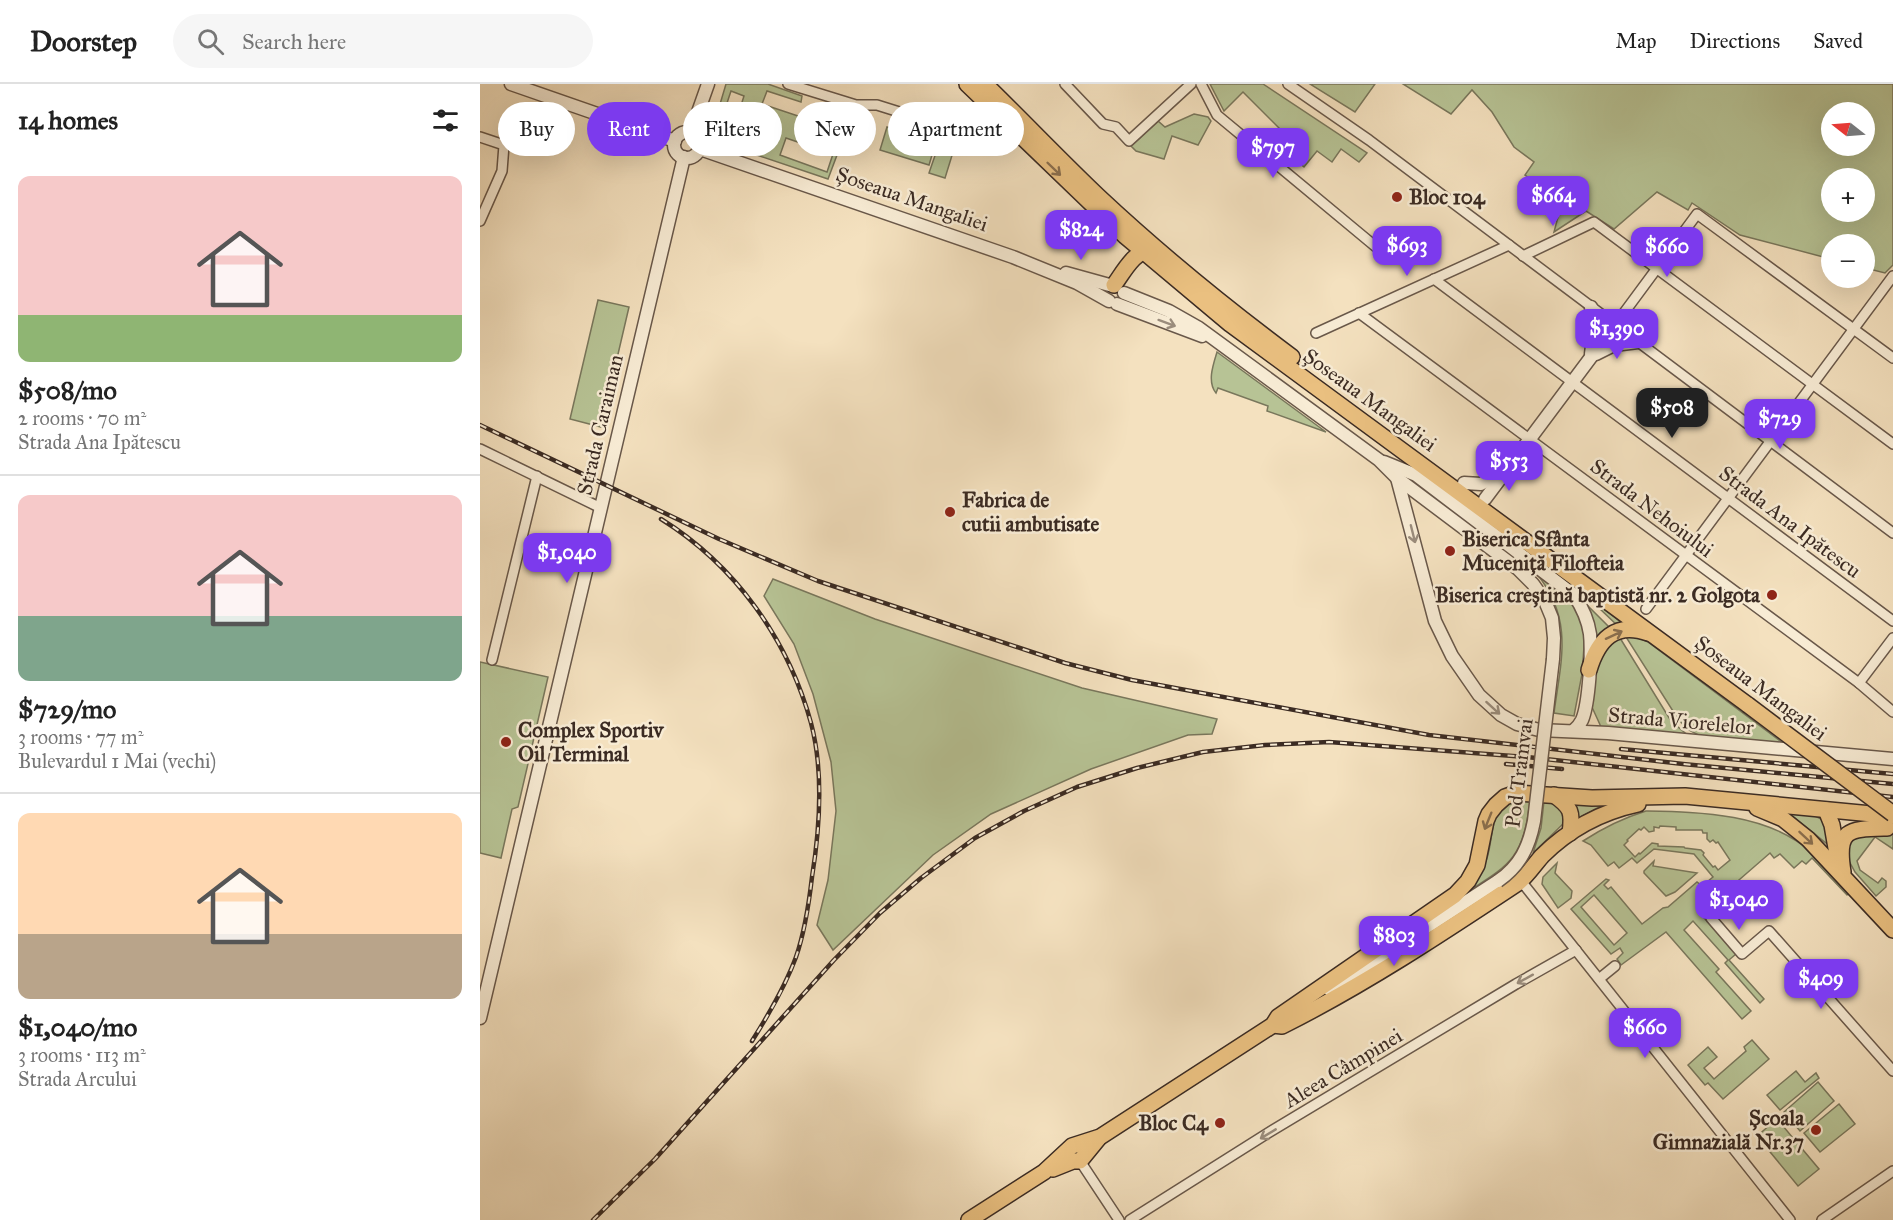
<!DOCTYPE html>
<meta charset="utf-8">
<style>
body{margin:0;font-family:"IM FELL Great Primer",serif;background:#f6f6f6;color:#222;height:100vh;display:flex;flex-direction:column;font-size:22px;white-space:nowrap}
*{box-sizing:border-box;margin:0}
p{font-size:20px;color:#767676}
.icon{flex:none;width:33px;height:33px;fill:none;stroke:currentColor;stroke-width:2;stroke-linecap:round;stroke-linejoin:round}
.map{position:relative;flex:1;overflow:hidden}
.side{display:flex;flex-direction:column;background:#fff;width:480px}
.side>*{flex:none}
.top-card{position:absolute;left:18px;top:18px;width:570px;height:54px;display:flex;gap:12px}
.needle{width:39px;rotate:287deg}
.tools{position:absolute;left:1341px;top:18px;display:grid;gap:12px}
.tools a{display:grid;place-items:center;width:54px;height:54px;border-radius:50%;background:#fff;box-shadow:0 6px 24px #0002;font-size:30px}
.price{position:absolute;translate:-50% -51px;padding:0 14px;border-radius:12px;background:#7c3aed;color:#fff;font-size:20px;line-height:39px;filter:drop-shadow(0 2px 3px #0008)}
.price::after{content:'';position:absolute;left:50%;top:36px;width:18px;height:14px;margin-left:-9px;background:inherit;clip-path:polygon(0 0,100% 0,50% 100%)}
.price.selected{background:#222;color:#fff}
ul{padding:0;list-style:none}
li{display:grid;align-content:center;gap:12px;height:318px;padding:0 18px}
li+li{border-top:2px solid #e0e0e0}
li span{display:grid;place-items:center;height:186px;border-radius:12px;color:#555}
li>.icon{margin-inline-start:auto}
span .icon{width:108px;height:108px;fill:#fffc;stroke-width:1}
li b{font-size:26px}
h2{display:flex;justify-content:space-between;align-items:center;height:72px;padding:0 18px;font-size:26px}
.pill{padding:0 21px;border-radius:27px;background:#fff;box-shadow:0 6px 24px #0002;font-size:21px;line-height:54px}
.pill.selected{background:#7c3aed;color:#fff}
header{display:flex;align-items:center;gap:36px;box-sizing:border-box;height:84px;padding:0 30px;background:#fff;border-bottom:2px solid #e0e0e0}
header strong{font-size:28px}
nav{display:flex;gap:33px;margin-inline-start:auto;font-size:21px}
.search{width:420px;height:54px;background:#f6f6f6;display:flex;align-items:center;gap:15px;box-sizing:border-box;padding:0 21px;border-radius:33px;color:#767676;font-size:22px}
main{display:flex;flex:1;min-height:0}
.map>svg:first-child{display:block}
.green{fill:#b7c395;stroke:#79775c;stroke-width:1.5;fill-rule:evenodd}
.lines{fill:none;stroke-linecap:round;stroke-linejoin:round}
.minor-casing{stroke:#69584a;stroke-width:12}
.tertiary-casing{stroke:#69584a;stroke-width:15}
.primary-casing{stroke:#3b2b23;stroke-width:18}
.minor{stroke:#f8ecd5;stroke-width:9}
.tertiary{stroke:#f8ecd5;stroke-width:12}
.primary{stroke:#eac080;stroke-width:15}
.rail-casing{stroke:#3b2b23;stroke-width:4.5}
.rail{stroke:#f8ecd5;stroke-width:2;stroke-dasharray:7;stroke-linecap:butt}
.tertiary-bridge-casing{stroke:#69584a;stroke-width:15;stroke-linecap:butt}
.primary-bridge-casing{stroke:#3b2b23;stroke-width:18;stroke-linecap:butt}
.tertiary-bridge{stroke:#f8ecd5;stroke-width:12}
.primary-bridge{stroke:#eac080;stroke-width:15}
.oneway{stroke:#8a6e4d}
.oneway2{stroke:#9a8c7c}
.poi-dot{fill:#8f2418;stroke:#f8ecd5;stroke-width:2}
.labels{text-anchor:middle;stroke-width:5;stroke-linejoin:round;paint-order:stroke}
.poi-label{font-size:21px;font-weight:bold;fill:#3b2b23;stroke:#f8ecd5;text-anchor:start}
.street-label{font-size:21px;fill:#3b2b23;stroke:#f8ecd5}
</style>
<header>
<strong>Doorstep</strong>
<div class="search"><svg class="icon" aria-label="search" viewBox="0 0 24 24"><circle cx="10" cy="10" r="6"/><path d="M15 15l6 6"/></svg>Search here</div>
<nav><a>Map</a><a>Directions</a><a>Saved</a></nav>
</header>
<main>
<section class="side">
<h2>14 homes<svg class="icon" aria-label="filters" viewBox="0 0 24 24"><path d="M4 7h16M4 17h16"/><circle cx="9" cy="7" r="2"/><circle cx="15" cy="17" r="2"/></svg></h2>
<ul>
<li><span style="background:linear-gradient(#f6c9c9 75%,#8fb573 0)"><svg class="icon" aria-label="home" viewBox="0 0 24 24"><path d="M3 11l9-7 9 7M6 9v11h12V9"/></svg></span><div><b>$508/mo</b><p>2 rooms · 70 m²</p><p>Strada Ana Ipătescu</p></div></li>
<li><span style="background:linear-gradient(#f6c9c9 65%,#7fa58c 0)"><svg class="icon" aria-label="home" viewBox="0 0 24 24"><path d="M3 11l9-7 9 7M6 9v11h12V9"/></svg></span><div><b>$729/mo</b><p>3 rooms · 77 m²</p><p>Bulevardul 1 Mai (vechi)</p></div></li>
<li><span style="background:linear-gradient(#ffd9b3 65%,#b9a48a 0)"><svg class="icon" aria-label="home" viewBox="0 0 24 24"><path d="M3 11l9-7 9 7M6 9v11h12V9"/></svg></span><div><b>$1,040/mo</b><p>3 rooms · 113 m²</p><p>Strada Arcului</p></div></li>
</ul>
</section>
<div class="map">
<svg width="1413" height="1136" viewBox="0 0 1413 1136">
<rect width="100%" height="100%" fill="#f4e1bf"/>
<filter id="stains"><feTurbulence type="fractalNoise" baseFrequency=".00333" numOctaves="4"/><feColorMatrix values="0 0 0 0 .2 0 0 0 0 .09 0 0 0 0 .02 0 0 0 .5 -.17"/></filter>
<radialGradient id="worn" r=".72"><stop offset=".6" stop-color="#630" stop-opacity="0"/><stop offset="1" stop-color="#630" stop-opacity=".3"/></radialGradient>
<g class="green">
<path d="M246,0h42l34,12 -1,6 -34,-11 -5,13 48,16 4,-14 16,7 -12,36 -32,-11 -6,17 47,17 9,-27 4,2 -12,32 -113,-38 -3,-10zM251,7l13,5 -8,25 34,11 -6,17 -47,-16z"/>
<path d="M730,0h53l104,69 -8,9 -18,-13 -9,13 -15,-11 -13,16 -19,-16 8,-9 -50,-50 -19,19z"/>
<path d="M830,0h65l-20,28z"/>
<path d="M923,0h490v181l-8,8 -20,-5 -1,-24h-32l-1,15 -91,-24 -48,-32 -4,7 -31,-18 -43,37 -28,-18 -32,21 8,-30 -37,-27 9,-13 -20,-15 -22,-35 -20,-22 -21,24zM1352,28h32v34h-32zM1352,94h32v34h-32z"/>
<path d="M714,30l14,3 3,4 -13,24 -26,-9 -8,23 -28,-8 -5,-5 27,-25 7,6z"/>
<path d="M407,43l49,15 -7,23 -49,-15z"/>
<path d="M459,60l15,5 -9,29 -16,-5z"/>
<path d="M118,216l31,7 -28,120 -31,-8z"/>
<path d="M737,268l109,80 -59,-21 1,-5 -50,-18 -2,5c-9,-11 -3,-28 1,-41z"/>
<path d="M1057,490l35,22 13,37 -3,41 -8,42 -20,-3c7,-53 20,-93 -17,-139z"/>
<path d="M293,495l102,40 207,69 135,31 -5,15 -24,1 -97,34 -100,45 -58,41 -100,95 -16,-25 11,-45 8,-69 -5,-49 -18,-68 -19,-50 -30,-48z"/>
<path d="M1099,505l44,35 -4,3z"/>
<path d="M1107,521l25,25 -20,15z"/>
<path d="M1153,551l15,7 135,101 -81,-6 -15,-8 -9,-10 -52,-82z"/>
<path d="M1140,554l51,83 20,17 -89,-9 -11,-24 5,-45 15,-18z"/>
<path d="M0,578l68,15 -30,130 -6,2 -11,49 -21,-5z"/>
<path d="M1040,716h10c-7,61 -21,65 -69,96 9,-11 19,-21 25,-35 10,-26 -1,-53 34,-61z"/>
<path d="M1064,717l9,1 12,8v12l-32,31 8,-25z"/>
<path d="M1091,718l32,3 -26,14z"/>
<path d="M1166,727c54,1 123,2 166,42 13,12 25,27 37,40l-2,2 -35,-37 -6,6 -4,-3 -8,7 -14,-14 -6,4 -4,-5 -61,53 -2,-2 -9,7 38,43 -7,6 35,39 -4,4 -35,-40 3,-3 -35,-39 -9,9 35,39 -3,3 35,39 -9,8 -76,-87 -45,33 -4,-6 6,-6 -3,-5 -9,6 -40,-45 35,-30 3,1 -5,5 4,4 3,-2 31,37 21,-16 5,-1 29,-25 5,4 11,-9 -19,-23 -40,-5 -17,14 -5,-5 -13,10 -5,-6 -6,4 -17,-21 -8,-4c20,-13 40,-23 63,-30zM1180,742l16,1v3h26l1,3h4v6l3,3 3,-2 3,3 2,-1 12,18 -12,10 -3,-4 -2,1 -10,-12 1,-2 -3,-3 -16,-2 -1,-1 -26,-1v-2l-6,-1 -12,11 -1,-1 -4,4 -11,-12 4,-4 -1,-1 12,-11 2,1 3,-3 5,5 5,-1v-4l5,1zM1114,811l33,38 -13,12 -33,-38z"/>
<path d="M1311,729l24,3 8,4 5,19 -2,4 -35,-28z"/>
<path d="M1410,748l3,2v15l-18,-12 -18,24 3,9 18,13 4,-5 4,3v6l-10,9 -21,-24 -7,-13v-20z"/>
<path d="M1174,777l-1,5 44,7 -22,19 -9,4 -22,-23v-2z"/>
<path d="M1077,779l-2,10 17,18 -1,7 -13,10 -16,-24 1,-7z"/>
<path d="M1272,956l17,19 -46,40 -15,-16 -3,2 -17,-20 20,-18 9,10 -13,11 10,11 32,-28 -2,-4z"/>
<path d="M1316,987l9,11 11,-9 3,5 -39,32 -13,-15z"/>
<path d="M1338,998l16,19 -34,30 -16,-19z"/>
<path d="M1359,1020l16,20 -35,28 -16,-19z"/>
<path d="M1297,1035l42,50 -21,17 -41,-50z"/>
</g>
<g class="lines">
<defs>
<g id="minor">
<path d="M308,0l68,21h21l118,37"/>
<path d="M585,0l38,40 13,3 13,14 62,-57"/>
<path d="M721,0l16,31 159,132"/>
<path d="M808,0l81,56 524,393"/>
<path d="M0,53l24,8 -2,26 -22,50"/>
<path d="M1043,172l71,-34 299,222"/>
<path d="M954,195l459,342"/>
<path d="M879,229l500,370 34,29"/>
<path d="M1135,241l82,-111 196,144"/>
<path d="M836,249l193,-88"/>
<path d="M0,365l121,59"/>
<path d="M1166,525l247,-333"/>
<path d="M12,576l45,-184"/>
<path d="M1379,599l34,-45"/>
<path d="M1041,797l269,339"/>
<path d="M1231,834l31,36 27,-23 124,140"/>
<path d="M1119,895l16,-13"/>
<path d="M600,1077l39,59"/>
<path d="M650,1136l138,-87 248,-149 60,-34"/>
<path d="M1342,1136l71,-49"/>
</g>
<g id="tertiary">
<path d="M31,0l164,57"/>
<circle cx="207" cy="61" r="13"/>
<path d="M211,48l17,-48"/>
<path d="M220,65l313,108 64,26 32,18"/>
<path d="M586,189l47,13"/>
<path d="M644,209l45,18 30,17 180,132 18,18 121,91 15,15 12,17 7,17 2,20 -1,21"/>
<path d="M637,220l85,32"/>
<path d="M1111,270l3,-24 -3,-23"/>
<path d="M1116,270l18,-9 24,-3"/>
<path d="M904,378l32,13 158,120c8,12 14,25 16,39 2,18 -1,70 -8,86 -2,4 -5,8 -9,11"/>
<path d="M917,394l38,143 17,35 27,39 22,20 16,9 22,6 69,3 285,26"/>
<path d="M984,399l17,1 21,-13"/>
<path d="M1005,415l130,-174"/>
<path d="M850,906l168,-109"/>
<path d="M0,934l204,-861"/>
</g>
<g id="primary">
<path d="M487,0l158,152 105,88 518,381"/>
<path d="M505,0c38,37 75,76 114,113 61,57 126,110 193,160"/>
<path d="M634,201c9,-12 21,-36 38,-35"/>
<path d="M1109,586c9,-30 26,-49 59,-37"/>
<path d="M1074,711c17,12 19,17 16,38"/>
<path d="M1277,724l26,11 25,20 85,91"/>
<path d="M1346,726l6,15 5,29"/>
<path d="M1363,788c-7,-44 6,-43 44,-44"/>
<path d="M793,941l9,1c82,-41 159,-92 236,-143 9,-7 16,-18 24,-27 27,-27 59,-44 96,-52"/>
<path d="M573,1085l20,-8h7l18,-22"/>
<path d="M489,1136l75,-48 28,-26 28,-9 173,-112 5,-8 177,-122 13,-14 9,-16 9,-44 3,-7 7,-9 9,-8 11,-4 76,5 93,-2 208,20"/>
</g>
</defs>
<use href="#minor" class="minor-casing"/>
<use href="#tertiary" class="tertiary-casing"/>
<use href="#primary" class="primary-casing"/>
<use href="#minor" class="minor"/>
<use href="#tertiary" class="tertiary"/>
<use href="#primary" class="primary"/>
<defs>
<g id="rail">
<path d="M0,341l239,114 99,42 247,82 67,17 297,55 254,29 210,20"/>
<path d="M181,435c74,46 127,120 150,204 13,49 9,104 1,154 -3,26 -7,54 -16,80 -11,30 -27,57 -44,84"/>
<path d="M1141,665l272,25"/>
<path d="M1026,680l56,5"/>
<path d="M113,1136l62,-61 179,-199 46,-47 41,-35 54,-40 49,-27 53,-24 60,-19 66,-16 62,-7 64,-3 198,15 366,40"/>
</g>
</defs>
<use href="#rail" class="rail-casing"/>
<use href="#rail" class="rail"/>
<defs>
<path id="tertiary-bridge" d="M1018,797c22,-15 31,-34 36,-60l19,-162"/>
<path id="primary-bridge" d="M1268,621l145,109"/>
</defs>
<use href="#tertiary-bridge" class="tertiary-bridge-casing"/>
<use href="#primary-bridge" class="primary-bridge-casing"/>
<use href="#tertiary-bridge" class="tertiary-bridge"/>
<use href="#primary-bridge" class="primary-bridge"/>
</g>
<defs><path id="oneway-shaft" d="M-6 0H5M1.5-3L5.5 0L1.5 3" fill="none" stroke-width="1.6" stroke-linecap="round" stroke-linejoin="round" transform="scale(1.5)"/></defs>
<g class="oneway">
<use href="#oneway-shaft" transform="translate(574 85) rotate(44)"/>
<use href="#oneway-shaft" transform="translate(1134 551) rotate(-25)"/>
<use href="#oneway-shaft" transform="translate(1008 737) rotate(112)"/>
<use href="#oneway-shaft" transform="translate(1326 754) rotate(43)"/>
</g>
<g class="oneway2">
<use href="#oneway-shaft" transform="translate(687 239) rotate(20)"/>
<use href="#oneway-shaft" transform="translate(933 450) rotate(76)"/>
<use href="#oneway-shaft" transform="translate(1013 624) rotate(42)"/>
<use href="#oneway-shaft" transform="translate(1045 895) rotate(151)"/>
<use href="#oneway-shaft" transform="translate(788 1050) rotate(149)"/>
</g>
<g class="poi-dot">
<circle cx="917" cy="113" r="6"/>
<circle cx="470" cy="428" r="6"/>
<circle cx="970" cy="467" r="6"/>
<circle cx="1292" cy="511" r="6"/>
<circle cx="26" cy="658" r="6"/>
<circle cx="740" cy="1039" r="6"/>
<circle cx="1336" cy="1046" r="6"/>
</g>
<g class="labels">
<g class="poi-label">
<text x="929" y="120">Bloc 104</text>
<text x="482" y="423">Fabrica de<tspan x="482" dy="24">cutii ambutisate</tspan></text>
<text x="982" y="462">Biserica Sfânta<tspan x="982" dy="24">Muceniță Filofteia</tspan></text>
<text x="1280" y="518" text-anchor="end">Biserica creștină baptistă nr. 2 Golgota</text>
<text x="38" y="653">Complex Sportiv<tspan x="38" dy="24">Oil Terminal</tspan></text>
<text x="1324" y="1041" text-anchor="end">Școala<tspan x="1324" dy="24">Gimnazială Nr.37</tspan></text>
<text x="728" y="1046" text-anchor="end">Bloc C4</text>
</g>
<g class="street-label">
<text transform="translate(432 115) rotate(19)" y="7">Șoseaua Mangaliei</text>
<text transform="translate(890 316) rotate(36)" y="7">Șoseaua Mangaliei</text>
<text transform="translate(120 341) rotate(-77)" y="7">Strada Caraiman</text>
<text transform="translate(1172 424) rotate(37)" y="7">Strada Nehoiului</text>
<text transform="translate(1310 438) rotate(37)" y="7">Strada Ana Ipătescu</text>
<text transform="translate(1281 604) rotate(37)" y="7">Șoseaua Mangaliei</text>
<text transform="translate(1201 637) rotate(5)" y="7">Strada Viorelelor</text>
<text transform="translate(1039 689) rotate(-83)" y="7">Pod Tramvai</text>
<text transform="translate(863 984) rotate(-31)" y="7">Aleea Câmpinei</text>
</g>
</g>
<rect width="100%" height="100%" filter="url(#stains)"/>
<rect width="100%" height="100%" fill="url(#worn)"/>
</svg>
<div class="tools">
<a><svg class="needle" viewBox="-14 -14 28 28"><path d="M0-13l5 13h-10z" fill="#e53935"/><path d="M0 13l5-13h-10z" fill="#767676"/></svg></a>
<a>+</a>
<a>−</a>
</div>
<b class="price" style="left:793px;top:95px">$797</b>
<b class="price" style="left:1073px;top:143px">$664</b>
<b class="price" style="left:601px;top:177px">$824</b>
<b class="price" style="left:927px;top:193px">$693</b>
<b class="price" style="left:1187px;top:194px">$660</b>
<b class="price" style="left:1137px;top:276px">$1,390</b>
<b class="price selected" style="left:1192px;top:355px">$508</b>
<b class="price" style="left:1300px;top:366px">$729</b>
<b class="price" style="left:1029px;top:408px">$553</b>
<b class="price" style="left:87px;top:500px">$1,040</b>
<b class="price" style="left:1259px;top:847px">$1,040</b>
<b class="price" style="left:914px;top:883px">$803</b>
<b class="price" style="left:1341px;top:926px">$409</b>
<b class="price" style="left:1165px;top:975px">$660</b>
<div class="top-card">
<a class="pill">Buy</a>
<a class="pill selected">Rent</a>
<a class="pill">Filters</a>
<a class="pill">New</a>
<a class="pill">Apartment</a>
</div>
</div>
</main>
